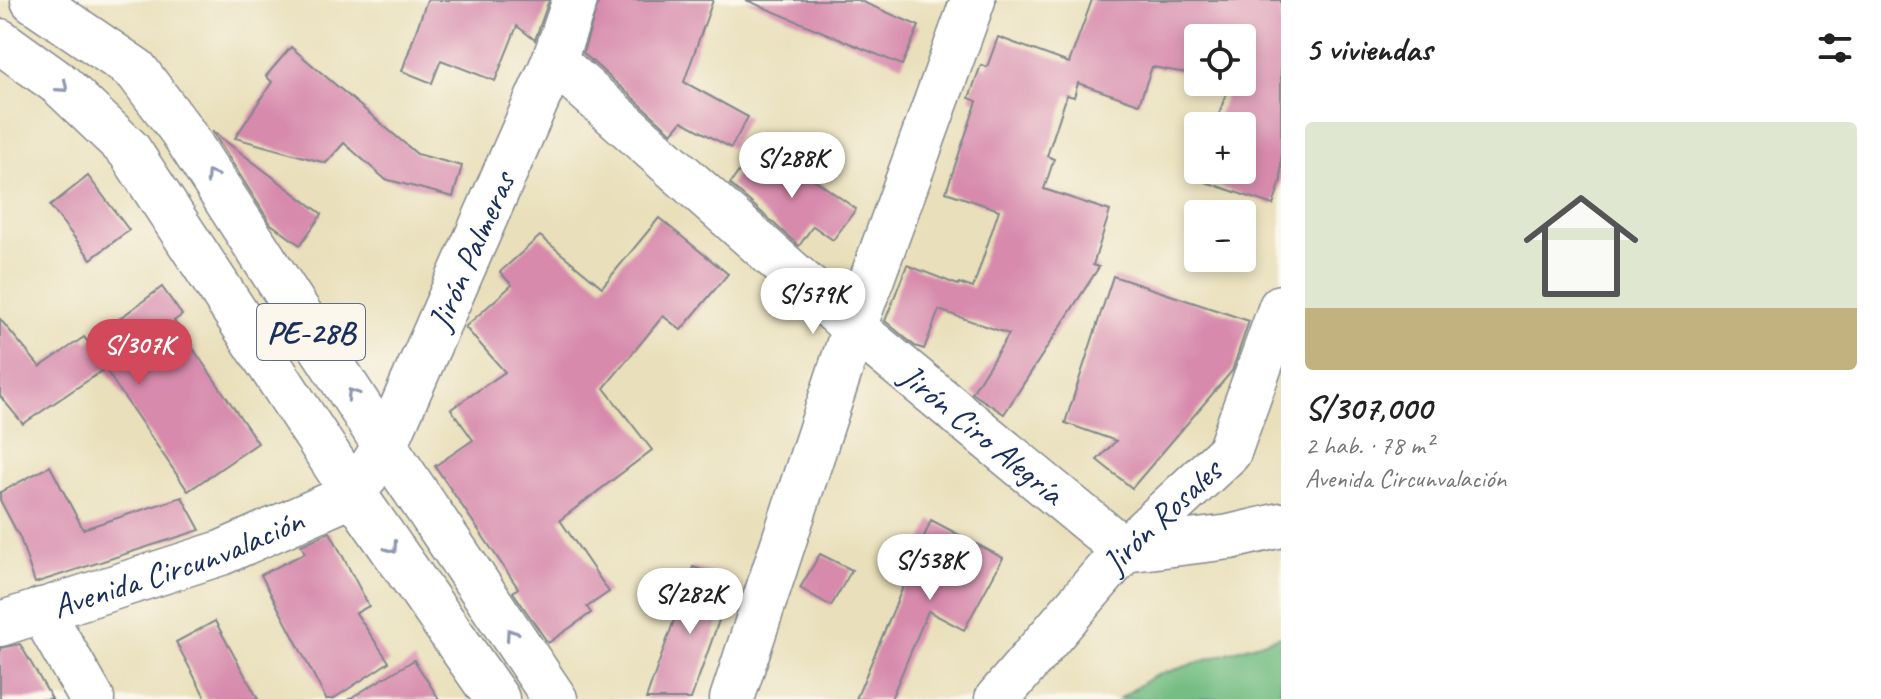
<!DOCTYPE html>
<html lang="es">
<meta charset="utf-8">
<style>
body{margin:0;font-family:Caveat,sans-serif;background:#f2f2f2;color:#222;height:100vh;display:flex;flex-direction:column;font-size:30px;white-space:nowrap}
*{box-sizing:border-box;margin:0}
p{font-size:26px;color:#767676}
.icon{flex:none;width:44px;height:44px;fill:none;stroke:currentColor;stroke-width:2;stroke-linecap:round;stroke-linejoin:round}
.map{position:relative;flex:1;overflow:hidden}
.drawer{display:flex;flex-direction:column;background:#fff;width:600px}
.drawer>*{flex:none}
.tools{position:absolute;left:1184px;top:24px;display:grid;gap:16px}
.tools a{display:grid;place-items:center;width:72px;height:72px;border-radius:8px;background:#fff;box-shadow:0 4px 12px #0003;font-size:40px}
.price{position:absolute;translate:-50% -68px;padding:0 18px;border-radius:28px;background:#fff;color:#222;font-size:26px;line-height:52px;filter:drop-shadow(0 2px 4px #0008)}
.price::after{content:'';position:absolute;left:50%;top:48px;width:24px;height:18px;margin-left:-12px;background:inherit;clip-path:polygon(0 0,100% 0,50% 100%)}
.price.current{background:#d1495b;color:#fff}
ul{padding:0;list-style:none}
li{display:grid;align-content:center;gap:16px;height:424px;padding:0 24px}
li span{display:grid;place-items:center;height:248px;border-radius:8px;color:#555}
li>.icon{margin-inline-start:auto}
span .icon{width:144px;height:144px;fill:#fffc;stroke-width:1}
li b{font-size:34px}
h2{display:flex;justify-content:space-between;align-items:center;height:96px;padding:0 24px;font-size:34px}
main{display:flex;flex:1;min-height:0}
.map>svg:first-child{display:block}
.forest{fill:#75bd83;stroke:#487670;stroke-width:2}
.building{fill:#d78aac}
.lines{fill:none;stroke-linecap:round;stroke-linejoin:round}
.minor-casing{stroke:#82878c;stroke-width:47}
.trunk-casing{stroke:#82878c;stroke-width:47}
.minor{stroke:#fff;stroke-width:44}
.trunk{stroke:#fff;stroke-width:44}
.oneway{stroke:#8d97ae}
.labels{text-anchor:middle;stroke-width:6;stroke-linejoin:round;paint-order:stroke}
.shield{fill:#fbf7ec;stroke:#5e6b89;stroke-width:2}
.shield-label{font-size:32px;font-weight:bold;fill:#1b2f5e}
.street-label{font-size:34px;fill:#1b2f5e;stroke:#fbf7ec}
</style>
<main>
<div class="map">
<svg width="1281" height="699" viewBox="0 0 1281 699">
<rect width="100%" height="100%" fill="#fbf7ec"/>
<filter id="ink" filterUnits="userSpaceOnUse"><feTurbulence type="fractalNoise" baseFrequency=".0125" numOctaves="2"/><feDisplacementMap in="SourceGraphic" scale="16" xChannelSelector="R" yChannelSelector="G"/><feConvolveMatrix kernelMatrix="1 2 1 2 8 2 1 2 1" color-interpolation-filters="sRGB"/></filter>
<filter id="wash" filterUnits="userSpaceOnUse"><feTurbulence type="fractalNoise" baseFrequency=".006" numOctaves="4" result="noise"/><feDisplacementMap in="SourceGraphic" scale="32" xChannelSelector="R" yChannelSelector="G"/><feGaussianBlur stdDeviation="1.8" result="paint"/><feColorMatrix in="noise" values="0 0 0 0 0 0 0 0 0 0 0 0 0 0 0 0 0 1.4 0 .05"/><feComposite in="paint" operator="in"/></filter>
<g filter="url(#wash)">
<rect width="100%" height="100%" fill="#e9dfba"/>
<path class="forest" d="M1281,636v63h-162l33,-22z"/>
<g id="blocks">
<g class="building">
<path d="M427,0h122l-14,40 -18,-14 -22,55 -54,-21 -9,23 -30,-12z"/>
<path d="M599,0h114l-29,82 64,35 -17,31 -49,-27 -10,12 -89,-80z"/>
<path d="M746,0h112l61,26 -17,39z"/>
<path d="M1092,0h189v181l-8,24 -76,-26 3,-9h42v-44h-27l15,-44h12v-44h-44v37l-46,-8 -13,37 -61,-21 -4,14 -7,-2 -20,61 7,3 -10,30 66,22 -17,54 6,2 -95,147 -32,-21 37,-59 -70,-24 -15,39 -9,-3 -30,-25 22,-56 51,20 1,-2 14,5 26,-78 -53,-18 31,-91 -8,-3 12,-33 6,2 11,-30 71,26z"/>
<path d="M291,47l126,107 45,12 -9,31 -68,-18 -41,-36 -18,20 -91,-25 37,-56 -6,-6z"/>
<path d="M212,131l110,83 -22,31 -29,-21z"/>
<path d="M752,153l33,23 9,-11 62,44 -23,31 -20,-14 -14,20 -69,-62z"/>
<path d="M88,176l41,54 -38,29 -41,-53z"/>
<path d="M659,218l69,56 -47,56 -18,-14 -59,72 48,62 -92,70 49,72 -22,15 4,6 -43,30 -35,-51 5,-4 -83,-122 38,-26 -22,-31 54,-37 -40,-45 47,-42 -12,-13 40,-36 62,51z"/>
<path d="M1113,276l136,45 -17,50 -100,117 -35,-28 19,-19 -51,-18z"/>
<path d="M162,287l20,28 -8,6 84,122 -70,48 -83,-122 -82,55 -23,-28v-77l40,48 44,-30 4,5z"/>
<path d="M50,466l33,63 99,-32 18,33 -165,53 -15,-45 -20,-38v-8z"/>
<path d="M931,520l72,38 -39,72 -36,-19 -37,88h-35z"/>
<path d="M330,532l39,74 -13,7 33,49 -56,37h-7l-65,-124 44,-22 -4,-8z"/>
<path d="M820,554l32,16 -21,36 -31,-18z"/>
<path d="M693,567l40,14 -42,118h-45z"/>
<path d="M215,621l43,78h-52l-30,-57z"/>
<path d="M20,644l32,55h-52v-51z"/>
<path d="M414,660l25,39h-90z"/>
</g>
</g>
</g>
<g filter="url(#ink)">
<use href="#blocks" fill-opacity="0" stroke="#82878c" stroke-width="2"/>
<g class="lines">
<defs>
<g id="minor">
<path id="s1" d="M554,61l300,267 270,222 106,-13 51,-12"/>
<path d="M41,610l51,89"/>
<path id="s2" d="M0,624l221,-71 133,-59 31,-48 169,-385 21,-61"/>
<path d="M732,699l122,-371 119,-328"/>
<path id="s3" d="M997,699l127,-149 105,-98 52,-145"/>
</g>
<g id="trunk">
<path d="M33,0l103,70 45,60 204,316 170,253"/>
<path d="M0,41l61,44 68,65 225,344 143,205"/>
</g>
</defs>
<use href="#minor" class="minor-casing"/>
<use href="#trunk" class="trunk-casing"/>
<use href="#minor" class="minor"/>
<use href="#trunk" class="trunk"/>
</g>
<defs><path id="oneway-chevron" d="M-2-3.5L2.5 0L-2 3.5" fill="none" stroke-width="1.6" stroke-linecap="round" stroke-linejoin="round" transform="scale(2)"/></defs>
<g class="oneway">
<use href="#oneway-chevron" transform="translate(63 87) rotate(41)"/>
<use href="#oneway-chevron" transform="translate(211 176) rotate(-123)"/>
<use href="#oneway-chevron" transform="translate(352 394) rotate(-123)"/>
<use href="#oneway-chevron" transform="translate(392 548) rotate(55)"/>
<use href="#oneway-chevron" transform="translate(511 634) rotate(-124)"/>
</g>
</g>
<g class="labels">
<rect class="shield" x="257" y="304" width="108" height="56" rx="6"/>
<g class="shield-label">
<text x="311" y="343">PE-28B</text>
</g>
<g class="street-label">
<text dy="12" stroke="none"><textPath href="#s2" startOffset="648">Jirón Palmeras</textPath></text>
<text dy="12" stroke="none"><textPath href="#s1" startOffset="568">Jirón Ciro Alegría</textPath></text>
<text dy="12" stroke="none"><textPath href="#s3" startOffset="246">Jirón Rosales</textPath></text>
<text dy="12" stroke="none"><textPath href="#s2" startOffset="188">Avenida Circunvalación</textPath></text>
</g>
</g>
</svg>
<div class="tools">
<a><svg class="icon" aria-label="locate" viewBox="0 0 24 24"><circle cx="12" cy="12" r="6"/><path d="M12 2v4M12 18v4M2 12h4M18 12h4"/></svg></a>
<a>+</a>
<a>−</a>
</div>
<b class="price" style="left:792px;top:200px">S/288K</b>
<b class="price" style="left:813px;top:336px">S/579K</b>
<b class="price current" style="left:139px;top:387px">S/307K</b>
<b class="price" style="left:930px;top:602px">S/538K</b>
<b class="price" style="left:690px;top:636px">S/282K</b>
</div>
<section class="drawer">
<h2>5 viviendas<svg class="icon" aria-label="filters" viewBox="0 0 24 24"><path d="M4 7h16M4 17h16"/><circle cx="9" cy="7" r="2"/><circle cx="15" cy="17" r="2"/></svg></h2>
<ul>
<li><span style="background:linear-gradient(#dfe7d0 75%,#c2b280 0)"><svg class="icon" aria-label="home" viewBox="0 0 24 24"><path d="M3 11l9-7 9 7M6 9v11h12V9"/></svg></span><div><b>S/307,000</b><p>2 hab. · 78 m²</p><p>Avenida Circunvalación</p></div></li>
</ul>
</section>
</main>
